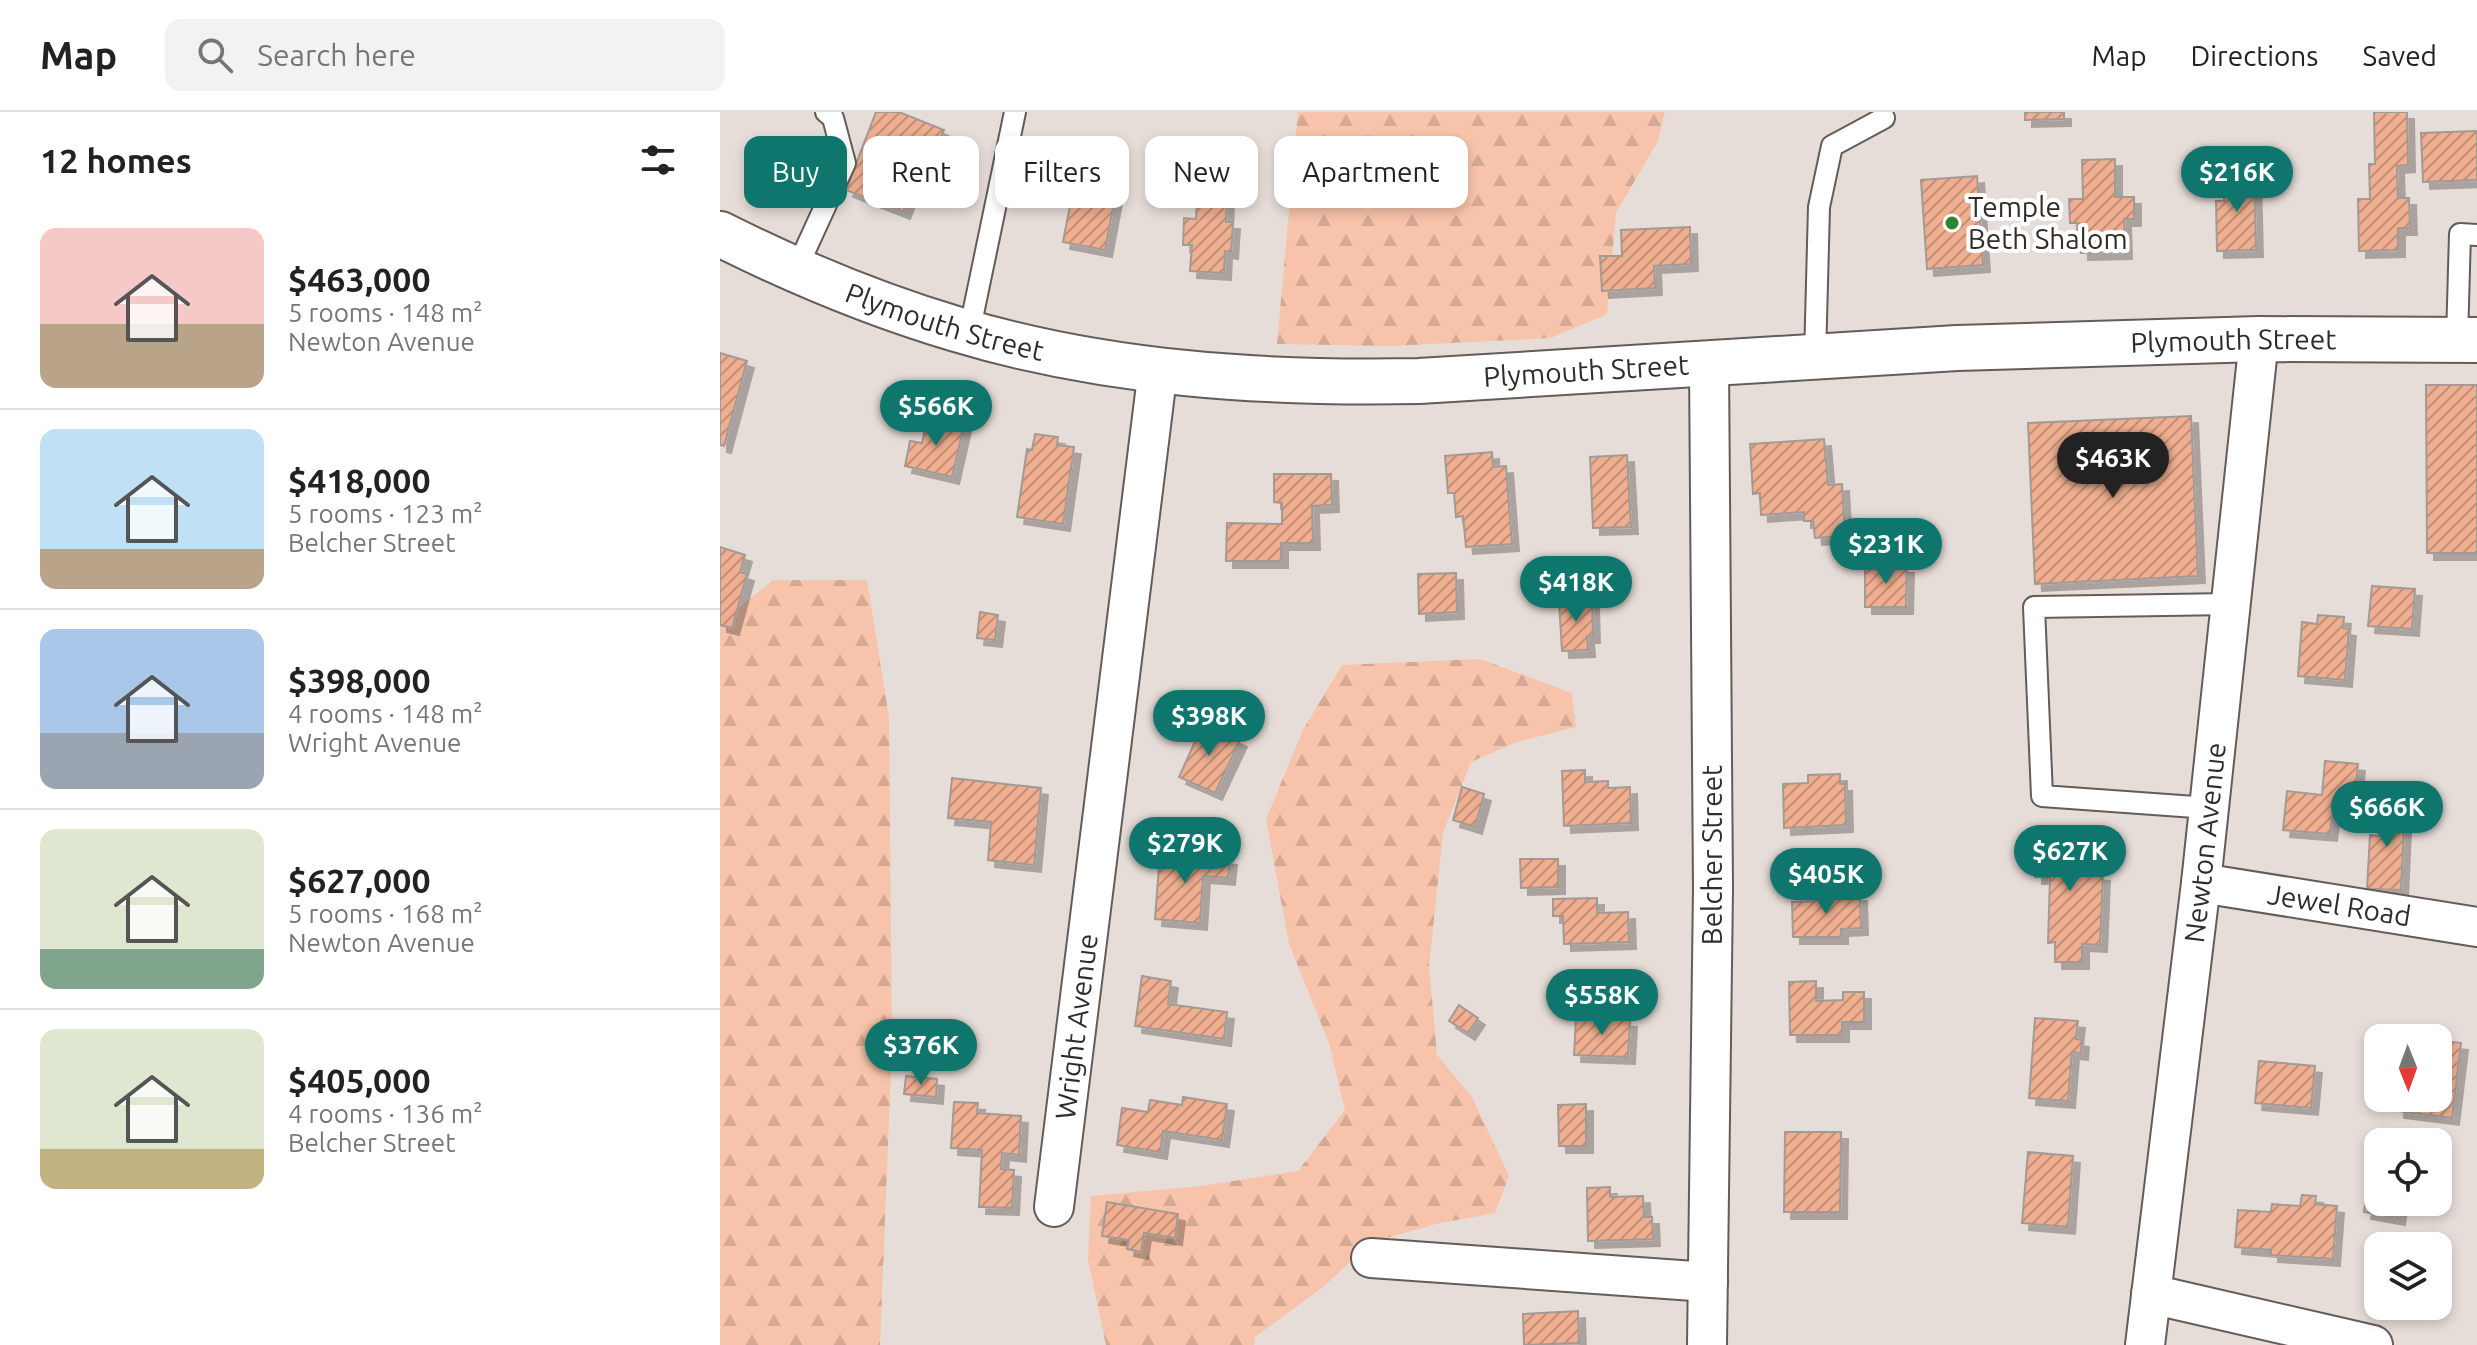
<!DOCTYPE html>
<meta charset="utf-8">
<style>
body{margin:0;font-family:Ubuntu,sans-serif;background:#f2f2f2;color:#222;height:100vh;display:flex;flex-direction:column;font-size:30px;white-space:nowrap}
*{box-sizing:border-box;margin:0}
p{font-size:26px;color:#767676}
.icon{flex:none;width:44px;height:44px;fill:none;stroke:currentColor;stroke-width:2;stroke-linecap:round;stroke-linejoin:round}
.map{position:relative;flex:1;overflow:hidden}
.sheet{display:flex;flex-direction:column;background:#fff;width:720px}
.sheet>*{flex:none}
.banner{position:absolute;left:24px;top:24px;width:760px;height:72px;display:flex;gap:16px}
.needle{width:52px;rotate:179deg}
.fabs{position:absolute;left:1644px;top:912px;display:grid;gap:16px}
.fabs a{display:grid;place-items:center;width:88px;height:88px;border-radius:16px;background:#fff;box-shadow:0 4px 12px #0003;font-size:40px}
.price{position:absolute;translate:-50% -68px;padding:0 18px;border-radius:28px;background:#0f766e;color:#fff;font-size:26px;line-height:52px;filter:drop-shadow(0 2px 4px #0008)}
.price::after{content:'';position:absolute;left:50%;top:48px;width:24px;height:18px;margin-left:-12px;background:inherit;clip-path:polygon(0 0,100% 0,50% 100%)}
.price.on{background:#222;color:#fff}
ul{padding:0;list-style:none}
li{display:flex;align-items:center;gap:24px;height:200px;padding:0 40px}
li+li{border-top:2px solid #e0e0e0}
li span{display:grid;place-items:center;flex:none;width:224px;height:160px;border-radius:16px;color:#555}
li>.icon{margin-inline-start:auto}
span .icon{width:96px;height:96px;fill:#fffc;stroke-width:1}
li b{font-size:34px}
h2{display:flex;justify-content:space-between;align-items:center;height:96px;padding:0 40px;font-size:34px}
.pill{padding:0 28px;border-radius:16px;background:#fff;box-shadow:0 4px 12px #0003;font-size:28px;line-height:72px}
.pill.on{background:#0f766e;color:#fff}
header{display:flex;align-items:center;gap:48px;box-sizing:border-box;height:112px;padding:0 40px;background:#fff;border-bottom:2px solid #e0e0e0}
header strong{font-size:38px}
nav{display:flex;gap:44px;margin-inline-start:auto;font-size:28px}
.search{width:560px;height:72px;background:#f2f2f2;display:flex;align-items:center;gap:20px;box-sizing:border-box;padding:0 28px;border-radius:16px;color:#767676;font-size:30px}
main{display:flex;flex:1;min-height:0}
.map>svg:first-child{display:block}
.forest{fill:url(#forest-firs)}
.building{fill:url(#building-hatch);stroke:#a39a96;stroke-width:2;filter:url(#shadow)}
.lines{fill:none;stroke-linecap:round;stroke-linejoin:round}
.lane-casing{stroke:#645c58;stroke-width:24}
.street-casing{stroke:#645c58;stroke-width:42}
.secondary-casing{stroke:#645c58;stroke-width:48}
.lane{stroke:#fff;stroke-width:20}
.street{stroke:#fff;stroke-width:38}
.secondary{stroke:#fff;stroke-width:44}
.poi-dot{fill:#2e8534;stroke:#fff;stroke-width:3}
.labels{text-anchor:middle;stroke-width:8;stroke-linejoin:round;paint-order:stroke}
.poi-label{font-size:28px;fill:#2f2c2a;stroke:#fff;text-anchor:start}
.street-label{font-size:28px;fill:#2f2c2a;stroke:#fff}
</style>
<header>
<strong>Map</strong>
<div class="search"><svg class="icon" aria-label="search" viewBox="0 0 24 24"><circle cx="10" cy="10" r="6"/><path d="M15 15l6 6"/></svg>Search here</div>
<nav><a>Map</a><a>Directions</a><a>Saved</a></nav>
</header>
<main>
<section class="sheet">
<h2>12 homes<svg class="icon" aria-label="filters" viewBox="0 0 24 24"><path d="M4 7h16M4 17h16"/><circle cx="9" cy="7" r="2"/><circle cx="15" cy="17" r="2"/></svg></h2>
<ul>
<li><span style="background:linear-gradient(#f6c9c9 60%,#b9a48a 0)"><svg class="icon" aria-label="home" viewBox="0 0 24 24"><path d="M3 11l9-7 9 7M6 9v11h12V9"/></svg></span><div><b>$463,000</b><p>5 rooms · 148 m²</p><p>Newton Avenue</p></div></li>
<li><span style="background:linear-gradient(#bfe0f5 75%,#b9a48a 0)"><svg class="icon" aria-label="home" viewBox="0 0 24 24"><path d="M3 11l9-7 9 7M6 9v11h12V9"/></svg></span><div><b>$418,000</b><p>5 rooms · 123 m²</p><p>Belcher Street</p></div></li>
<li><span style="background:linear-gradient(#a9c7e8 65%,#9aa5b1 0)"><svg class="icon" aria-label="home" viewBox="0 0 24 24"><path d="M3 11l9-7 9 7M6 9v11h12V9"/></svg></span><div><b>$398,000</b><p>4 rooms · 148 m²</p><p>Wright Avenue</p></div></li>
<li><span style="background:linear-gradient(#dfe7d0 75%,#7fa58c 0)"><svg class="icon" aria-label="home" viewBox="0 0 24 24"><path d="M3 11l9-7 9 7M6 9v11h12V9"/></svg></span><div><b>$627,000</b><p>5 rooms · 168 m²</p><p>Newton Avenue</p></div></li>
<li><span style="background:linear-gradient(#dfe7d0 75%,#c2b280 0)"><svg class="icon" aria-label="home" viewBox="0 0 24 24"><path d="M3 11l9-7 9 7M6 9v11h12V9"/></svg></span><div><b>$405,000</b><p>4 rooms · 136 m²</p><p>Belcher Street</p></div></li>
</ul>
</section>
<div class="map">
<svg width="1757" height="1233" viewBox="0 0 1757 1233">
<defs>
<pattern id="forest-firs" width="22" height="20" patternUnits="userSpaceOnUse" patternTransform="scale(2)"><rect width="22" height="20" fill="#f7c3ab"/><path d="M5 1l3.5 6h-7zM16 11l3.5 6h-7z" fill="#d4a893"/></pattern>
<pattern id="building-hatch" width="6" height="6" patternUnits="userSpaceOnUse" patternTransform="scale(2)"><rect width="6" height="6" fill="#efaf90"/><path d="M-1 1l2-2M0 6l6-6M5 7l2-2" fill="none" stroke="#c28f76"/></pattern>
<filter id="shadow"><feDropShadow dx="7" dy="7" stdDeviation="0" flood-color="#0004"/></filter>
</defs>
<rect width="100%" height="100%" fill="#e7ddd8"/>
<g class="forest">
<path d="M578,0h367l-7,29 -42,72 -9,101 -56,24 -161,8 -113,-2z"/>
<path d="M53,468h94l22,137 3,326 -12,302h-160v-722z"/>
<path d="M760,547l92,34 4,34 -59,15 -46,20 -28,71 -14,133 8,89 35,42 37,79 -14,37 -55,10 -68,19 -49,45 -68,50 -1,8h-148l-18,-85 3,-64 110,-10 97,-15 47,-61 -16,-67 -40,-99 -23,-125 37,-89 39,-65z"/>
</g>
<g class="building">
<path d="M156,0h23l45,18 -12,29 -7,-2 -22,55 -57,-22z"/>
<path d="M1305,0h39v7l-39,1z"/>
<path d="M1654,0h33l1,53 -11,1 1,32h11l1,30h-12v22l-39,1 -1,-52h12l-1,-35h6z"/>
<path d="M1757,19v49l-54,2 -2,-49z"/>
<path d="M1395,47v38h19v22h-10l1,33 -44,1 -1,-30h-10l-1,-24h14l-1,-39z"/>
<path d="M336,48l45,9 -5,24 19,4 -10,53 -42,-8 9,-47 -22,-5z"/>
<path d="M1504,61h30l2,77 -39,1 -1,-50h8z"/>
<path d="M1257,64l6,89 -56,4 -6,-89z"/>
<path d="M477,84l30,2 -1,24h7l-2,30 -6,-1 -1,22 -34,-2 2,-26h-9l1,-27 12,1z"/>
<path d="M970,115l1,37 -37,2 1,22 -53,3 -2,-35h22l-1,-26z"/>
<path d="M0,241l27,8 -23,85 -4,-1z"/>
<path d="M1706,273h51v168h-50z"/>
<path d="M1471,304l7,160 -163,8 -7,-161z"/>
<path d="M208,305l36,8 -12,52 -47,-11 5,-25 12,2z"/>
<path d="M315,322l23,3 -1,8 17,2 -11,77 -46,-7 10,-68 5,1z"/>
<path d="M1104,327l4,46 14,-1 3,52 -30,2 -2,-17h-9v-9l-43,3 -1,-22 -7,1 -3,-50z"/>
<path d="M772,340l1,15 13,-1 6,78 -46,3 -3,-31 -7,1 -2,-24h-6l-3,-37z"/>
<path d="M907,343l4,72 -38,1 -3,-71z"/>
<path d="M554,362h57l1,31 -20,1 1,37h-32v18h-55l1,-38 55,1v-21l-8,-1z"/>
<path d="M0,435l25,8 -5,17 7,2 -15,54 -12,-3z"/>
<path d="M1145,454h42l-1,41h-41z"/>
<path d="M736,461l1,39 -38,2 -1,-40z"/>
<path d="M1652,474l43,3 -3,40 -44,-3z"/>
<path d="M872,488l1,36h-6l1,14 -26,1 -3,-50z"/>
<path d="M260,500l18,3 -3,25 -18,-2z"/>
<path d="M1598,503l26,2 -1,11 6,1 -4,51 -47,-4 4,-54 15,2z"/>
<path d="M483,612l37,16 -25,53 -36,-16z"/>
<path d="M1605,649l33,3 -5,51 -10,-1 -1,6 -10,-1 -2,15 -47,-4 4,-39 35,4z"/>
<path d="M865,658v12l23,-1v7l22,-1 1,36 -67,3 -2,-55z"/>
<path d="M1120,662v10h5l1,41 -62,3 -1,-44 25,-1v-8z"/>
<path d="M232,666l89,10 -7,77 -46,-5 3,-38 -43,-4z"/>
<path d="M742,675l22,7 -9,33 -22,-7z"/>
<path d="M1661,690l24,1 -4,87 -34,-1 3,-54 10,1z"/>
<path d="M1317,719l53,3 -1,39 14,1 -3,71 -18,-1v18h-27v-20l-7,1 2,-66h-15z"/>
<path d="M440,740l70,6 -2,20 -25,-2 -3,47 -45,-4z"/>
<path d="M800,747h38v28l-37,1z"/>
<path d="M1140,782l1,34 -20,1v8h-48l-1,-35 23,-1v-5z"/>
<path d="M877,786v15l31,-1 1,30 -65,2 -1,-28h-10v-17z"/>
<path d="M422,864l29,5 -3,23 59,8 -3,27 -89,-13z"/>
<path d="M1096,869v20l27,-1v-8h21v30h-22v13h-52l-1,-53z"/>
<path d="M739,893l19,13 -10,15 -19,-12z"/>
<path d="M856,905l54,3 -2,37 -54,-2z"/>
<path d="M1315,906l43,3 -2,18 6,1 -1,13 -9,-1 -4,49 -39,-3z"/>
<path d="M1718,928l23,3 -9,75 -55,-7 1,-13h40z"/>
<path d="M1539,949l56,5 -4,42 -56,-5z"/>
<path d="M186,964l31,3 -1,18 -32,-3z"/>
<path d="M463,985l44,7 -5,36 -59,-9 -3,21 -43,-7 5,-37 26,4 2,-12 32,5z"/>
<path d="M234,990l24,1 -1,10 44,3 -2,39 -17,-2 -1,16 13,1 -2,38 -33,-1 3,-57 -31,-2z"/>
<path d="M866,992v42h-27l-1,-41z"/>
<path d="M1065,1020h56l-1,80h-56z"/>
<path d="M1308,1040l45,4 -5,71 -46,-4z"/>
<path d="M1649,1066l9,1v23h22l-2,16 -34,-6z"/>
<path d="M890,1075v10l33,-1 1,21h8l1,22 -65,2 -1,-53z"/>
<path d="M1582,1083l14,1 -1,8 22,2 -4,53 -62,-4v-5l-36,-3 3,-37 33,2 1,-8 28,2z"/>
<path d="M387,1090l71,12 -3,24 -31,-5 -3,19 -14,-3 2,-9 -27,-4z"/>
<path d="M1680,1124l24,5 -1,5h-25z"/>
<path d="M858,1199l1,32 -55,2 -1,-31z"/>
</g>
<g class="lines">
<defs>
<g id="lane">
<path d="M76,158l49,-107 -12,-45 -7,-6"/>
<path d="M249,221l46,-221"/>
<path d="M1737,227l3,-105 17,1"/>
<path d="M1095,246l4,-151 13,-61 52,-28"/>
<path d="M1489,696l-167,-12 -8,-189 197,-3"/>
</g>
<g id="street">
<path id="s1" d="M1481,771l276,44"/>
<path id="s2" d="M334,1095l104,-838"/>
<path d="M651,1146l337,24"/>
<path d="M1431,1182l222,51"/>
<path d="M987,1233l6,-456 -4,-525"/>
<path id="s3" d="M1425,1233l56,-462 58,-544"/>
</g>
<g id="secondary">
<path id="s4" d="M0,122c76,38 155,71 236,95 149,45 308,55 463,52l538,-33 302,-9 218,1"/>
</g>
</defs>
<use href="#lane" class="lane-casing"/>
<use href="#street" class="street-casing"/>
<use href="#secondary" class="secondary-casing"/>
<use href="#lane" class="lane"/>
<use href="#street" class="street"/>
<use href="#secondary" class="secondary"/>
</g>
<circle class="poi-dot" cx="1232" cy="111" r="8"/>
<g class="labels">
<g class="poi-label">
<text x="1248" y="105">Temple<tspan x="1248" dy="32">Beth Shalom</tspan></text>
</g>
<g class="street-label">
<text dy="10" stroke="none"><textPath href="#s4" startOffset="242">Plymouth Street</textPath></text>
<text dy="10" stroke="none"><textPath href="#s4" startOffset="1538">Plymouth Street</textPath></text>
<text dy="10" stroke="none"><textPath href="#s4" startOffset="890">Plymouth Street</textPath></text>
<text dy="10" stroke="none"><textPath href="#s3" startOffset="506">Newton Avenue</textPath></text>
<text transform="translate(992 743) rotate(-90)" y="10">Belcher Street</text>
<text dy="10" stroke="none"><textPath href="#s1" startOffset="140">Jewel Road</textPath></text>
<text dy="10" stroke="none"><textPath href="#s2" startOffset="182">Wright Avenue</textPath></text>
</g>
</g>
</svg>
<div class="fabs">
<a><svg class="needle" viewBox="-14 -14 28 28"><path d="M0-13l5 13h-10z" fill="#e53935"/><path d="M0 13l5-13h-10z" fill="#767676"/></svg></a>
<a><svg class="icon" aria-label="locate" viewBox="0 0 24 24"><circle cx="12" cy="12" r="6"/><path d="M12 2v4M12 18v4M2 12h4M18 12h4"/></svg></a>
<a><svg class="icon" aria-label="layers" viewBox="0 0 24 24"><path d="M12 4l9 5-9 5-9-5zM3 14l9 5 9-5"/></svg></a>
</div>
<b class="price" style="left:1517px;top:102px">$216K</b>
<b class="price" style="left:216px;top:336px">$566K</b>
<b class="price on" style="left:1393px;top:388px">$463K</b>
<b class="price" style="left:1166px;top:474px">$231K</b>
<b class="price" style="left:856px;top:512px">$418K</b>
<b class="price" style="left:489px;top:646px">$398K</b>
<b class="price" style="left:1667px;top:737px">$666K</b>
<b class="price" style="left:465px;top:773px">$279K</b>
<b class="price" style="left:1350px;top:781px">$627K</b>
<b class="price" style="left:1106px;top:804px">$405K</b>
<b class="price" style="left:882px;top:925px">$558K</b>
<b class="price" style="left:201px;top:975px">$376K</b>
<div class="banner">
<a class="pill on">Buy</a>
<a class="pill">Rent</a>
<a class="pill">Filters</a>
<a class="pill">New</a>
<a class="pill">Apartment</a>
</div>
</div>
</main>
